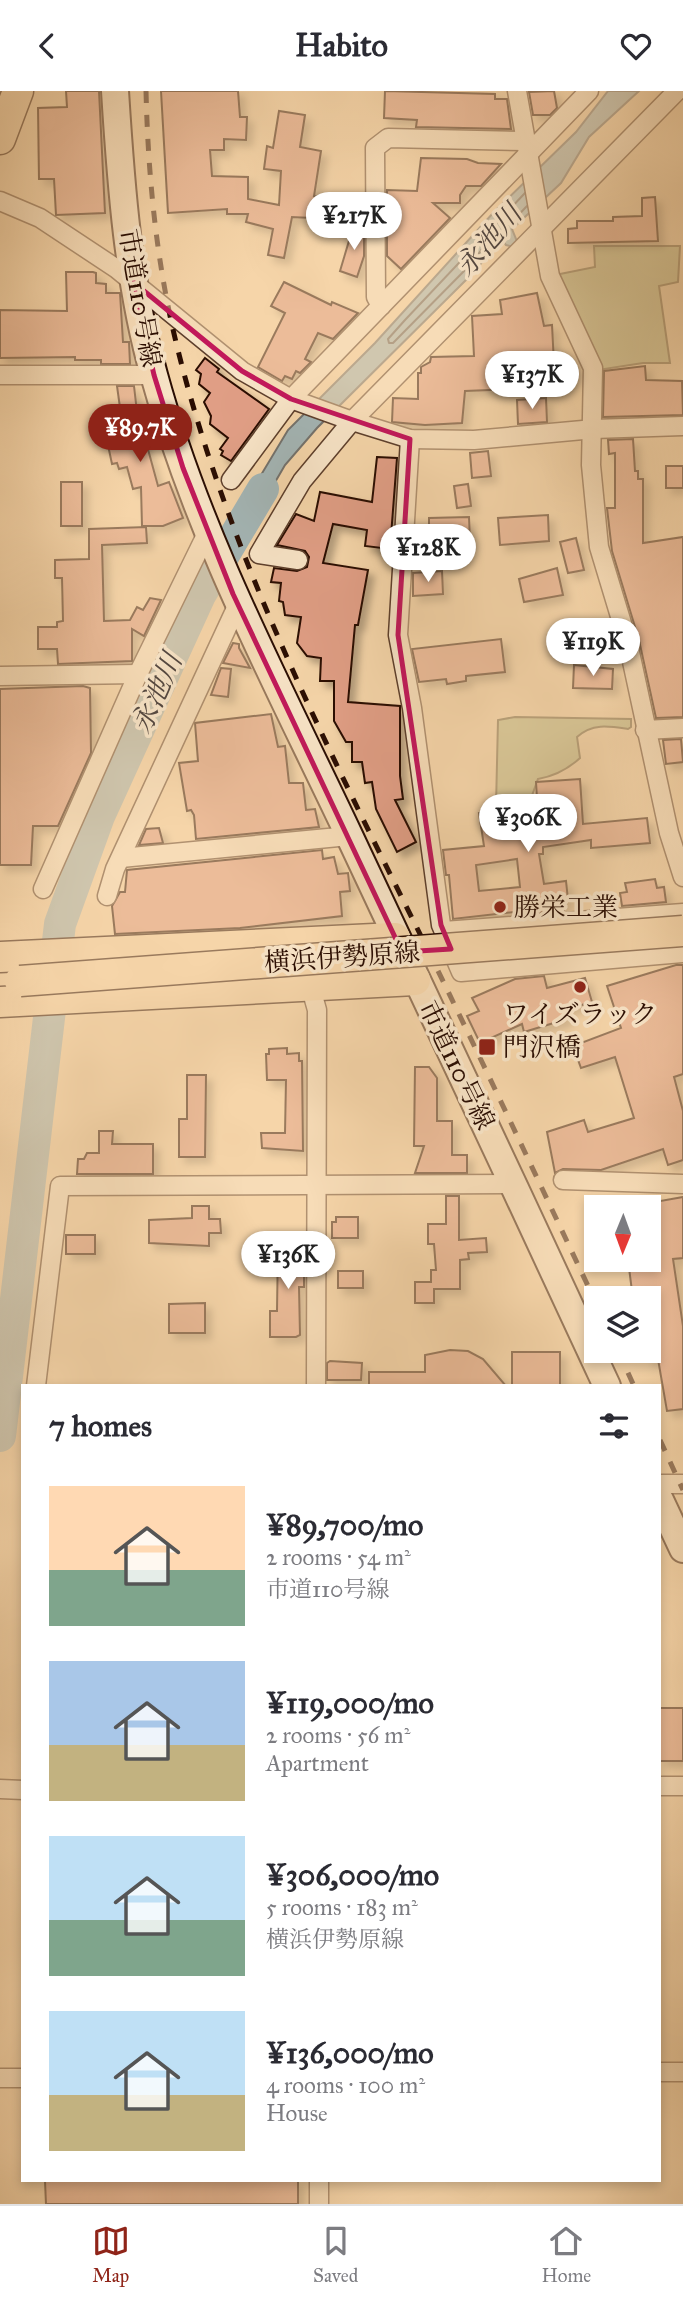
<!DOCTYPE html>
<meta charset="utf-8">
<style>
body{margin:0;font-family:"IM FELL Great Primer","Noto Serif JP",serif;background:#f7f7f7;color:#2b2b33;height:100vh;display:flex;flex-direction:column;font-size:26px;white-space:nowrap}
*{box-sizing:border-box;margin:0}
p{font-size:23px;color:#7c7c81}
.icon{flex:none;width:38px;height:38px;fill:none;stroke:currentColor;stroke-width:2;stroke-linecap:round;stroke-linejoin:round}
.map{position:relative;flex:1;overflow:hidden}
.drawer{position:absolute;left:21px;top:1293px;width:640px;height:798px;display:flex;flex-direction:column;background:#fff;border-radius:0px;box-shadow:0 4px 10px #0003}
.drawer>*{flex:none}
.needle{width:46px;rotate:181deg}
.fabs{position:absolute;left:584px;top:1104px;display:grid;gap:14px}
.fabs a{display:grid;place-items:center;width:77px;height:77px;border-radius:0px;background:#fff;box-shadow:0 4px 10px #0003;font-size:35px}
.price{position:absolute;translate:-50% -60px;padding:0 16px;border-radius:24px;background:#fff;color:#222;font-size:23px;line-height:46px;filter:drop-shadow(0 2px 4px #0008)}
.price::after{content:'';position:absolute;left:50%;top:42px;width:21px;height:16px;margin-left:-10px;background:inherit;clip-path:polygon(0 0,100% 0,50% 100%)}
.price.selected{background:#8f2418;color:#fff}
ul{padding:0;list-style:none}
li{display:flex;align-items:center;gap:21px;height:175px;padding:0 28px}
li span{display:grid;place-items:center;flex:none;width:196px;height:140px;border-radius:0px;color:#555}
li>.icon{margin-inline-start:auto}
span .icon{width:84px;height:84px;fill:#fffc;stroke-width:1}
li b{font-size:30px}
h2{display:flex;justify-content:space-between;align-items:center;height:84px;padding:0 28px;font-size:30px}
header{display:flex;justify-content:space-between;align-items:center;height:91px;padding:0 28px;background:#fff;font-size:32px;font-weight:700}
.dock{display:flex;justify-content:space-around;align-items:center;height:98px;border-top:2px solid #e1e1e2;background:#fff;font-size:19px;color:#7c7c81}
.dock a{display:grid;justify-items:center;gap:4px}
.dock .selected{color:#8f2418}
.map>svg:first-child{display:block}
.green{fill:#bcbd87;stroke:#736544;stroke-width:2}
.water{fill:#a3b5b5;stroke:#73726d;stroke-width:2}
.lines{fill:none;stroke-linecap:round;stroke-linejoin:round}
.shore{stroke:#66615c;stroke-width:2}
.river{stroke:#a3b5b5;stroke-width:32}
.building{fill:#e09e85;stroke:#2a0d02;stroke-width:2;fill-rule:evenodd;filter:url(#shadow)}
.street-casing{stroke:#5d3f2c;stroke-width:21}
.secondary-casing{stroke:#2a0d02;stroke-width:30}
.primary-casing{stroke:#2a0d02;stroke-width:33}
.street{stroke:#f8e4c7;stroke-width:18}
.secondary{stroke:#f8e4c7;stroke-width:26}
.primary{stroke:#f5d5a9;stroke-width:30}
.rail{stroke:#2a0d02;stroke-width:5;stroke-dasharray:12 12;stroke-linecap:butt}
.primary-bridge-casing{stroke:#2a0d02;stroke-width:33;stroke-linecap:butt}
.primary-bridge{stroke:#f5d5a9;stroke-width:30}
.marked{fill:none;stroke:#c2185b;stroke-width:5;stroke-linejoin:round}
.poi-dot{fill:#8f2418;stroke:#f8e4c7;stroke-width:2.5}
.labels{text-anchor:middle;stroke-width:7;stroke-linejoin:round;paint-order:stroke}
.street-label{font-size:26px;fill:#2a0d02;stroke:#f8e4c7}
.poi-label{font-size:26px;fill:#2a0d02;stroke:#f8e4c7;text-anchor:start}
.water-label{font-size:28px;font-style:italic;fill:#544841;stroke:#f8e4c7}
</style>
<header><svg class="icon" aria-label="back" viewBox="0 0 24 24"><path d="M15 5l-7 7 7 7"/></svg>Habito<svg class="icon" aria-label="heart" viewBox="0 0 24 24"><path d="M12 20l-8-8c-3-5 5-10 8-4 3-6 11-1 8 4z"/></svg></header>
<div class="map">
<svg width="683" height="2113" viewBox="0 0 683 2113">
<defs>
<filter id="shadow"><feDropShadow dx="6" dy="6" stdDeviation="3.5" flood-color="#0004"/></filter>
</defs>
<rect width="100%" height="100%" fill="#f5d5a9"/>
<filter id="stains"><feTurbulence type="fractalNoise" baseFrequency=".00286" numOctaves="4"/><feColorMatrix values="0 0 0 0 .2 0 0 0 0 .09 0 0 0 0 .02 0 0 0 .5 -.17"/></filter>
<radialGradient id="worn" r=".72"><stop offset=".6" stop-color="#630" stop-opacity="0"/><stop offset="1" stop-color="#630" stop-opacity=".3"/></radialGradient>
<g class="green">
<path d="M594,155h86l-2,36 -19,4 11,77h-27l-45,7 -43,-95 40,-8z"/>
<path d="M515,626l116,2v8l-3,2c-19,-3 -36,-6 -51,8l3,21c-13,12 -25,18 -42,21l-8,22 -8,5h-26l2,-86z"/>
</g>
<path class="water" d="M608,0h31l-50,46 -28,46 -49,46 6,15 -4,3 -8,-2 -6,-9 -23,33 -160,159 -32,37 -40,69 -8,-19 51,-85 87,-87 119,-131 82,-80z"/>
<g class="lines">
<path class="shore" d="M525,102l-120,127 -17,19 1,4h4l78,-79 23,-31 10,-3 23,-24"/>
<path class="river" d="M0,1345l60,-512 39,-108 101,-221 63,-106"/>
</g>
<g class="building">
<path d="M66,0h33l6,122 -49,2 -2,-36h-15l-1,-71 29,-1z"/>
<path d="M161,0h77l2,26h7l-1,23 -22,-1v11h-14l2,26 36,1v22l31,6 2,-34 -17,-2 3,-23 6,2 6,-37 26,4 -5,32 21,4 -7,45 19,1 -1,22 -40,-2 -8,41 -16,-3 5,-26 -27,-7 2,-8h-21v-5l-59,4z"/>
<path d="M385,0l110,3v5h12l4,30 -95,-2 1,-7 -33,-2z"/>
<path d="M554,0l3,17 -7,7h-17l-4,-23z"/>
<path d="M421,67l46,1 11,4 23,1 -20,22h-15l-6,9v8h-27l17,15 -49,51 -14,-13v-66l30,1z"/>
<path d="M655,106l3,44 -90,2v-14l9,-1v-7h36v-4l29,-1v-18z"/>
<path d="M354,133l10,3v29l-7,21 -17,-6z"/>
<path d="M66,181h27l3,1v10l10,1v9h14l3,49h6l1,22h-29v-4h-26v-3l-75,1v-48l67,1z"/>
<path d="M284,191l47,23 1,-3 26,11 -25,26 -15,-6 -13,26 6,3 -11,11 -4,-2 -4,8 -7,-3 -3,5 -24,-14 27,-54 -14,-7z"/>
<path d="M537,202l7,33 8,-1 2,39 -40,2 1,23 -50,2 -3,32 -37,2 -33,-3 1,-24 25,1v-26h3v-6l9,-5 1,-5 43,-1 -2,-40 30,-2 -2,-14z"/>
<path d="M205,267l14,11 -2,3 52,37 -38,52 -10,-6 2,-4 -3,-2 8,-11 -18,-14 1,-8 -7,-14 6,-9 -11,-9 2,-10 -5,-4z"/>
<path d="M645,275l1,14 36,1 1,34 -80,2 1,-46z"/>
<path d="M134,295l4,35 2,-1 18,66 11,-4 14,36 -20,8h-21l-1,-39 -8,2 -6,-22 -8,2 -2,-6 -5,1 -7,-33 6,-1 -1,-6 12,-2 -5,-36z"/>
<path d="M546,307l1,24 -29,2 -1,-24z"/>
<path d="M633,348l2,32h3v8h5v64l40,-6v180l-27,1 -17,-78 -27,-89 -5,-43h8v-55l-6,1 -1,-14z"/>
<path d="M488,360l3,25 -19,2 -2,-25z"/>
<path d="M377,366l20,1 -7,91 -25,-3 2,-16 -34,-6 -10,39 45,7 -10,55h-3l-7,77 52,4v70l3,23 -8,1 21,42 -19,10 -21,-43 -4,-27 -7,1 -3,-21h-10v-20h-6l-12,-21v-40h-14l1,-23 -14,-2 -10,-13 4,-26 -16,-2 -2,-13 -4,-1 2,-18 -10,-1 3,-14 23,3 10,-4 2,-10 -4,-6 -28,-6 19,-31 18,7 6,-29 52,10z"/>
<rect x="666" y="375" width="17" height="22"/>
<rect x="61" y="391" width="21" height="44"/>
<path d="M468,393l3,22 -14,2 -3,-22z"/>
<path d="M548,424l1,26 -49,4 -2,-27z"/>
<path d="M469,426l1,24 -41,1v-24z"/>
<path d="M146,436l1,16 -45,2 2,76 26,-1 7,-13 6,3 7,-12 11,2 -17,36 -12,-7v32l-74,3 -1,-15h-19v-22h19v-5l6,-1 -1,-43h-7v-18l34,-1v-30z"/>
<path d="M576,447l8,32 -16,3 -8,-31z"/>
<path d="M557,477l6,27 -39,7 -5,-23z"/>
<path d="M442,480l1,23 -30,2v-23z"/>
<path d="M501,548l4,33 -39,4v5l-19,3 -1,-5 -27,3 -7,-33z"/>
<path d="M233,552l6,1v4l11,20 -27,-5z"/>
<path d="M574,574l39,4 -1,20 -39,-1z"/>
<path d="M221,577l10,1 -3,28 -17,-2z"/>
<path d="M83,595l7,2 1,65 -33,73h-25l-2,39h-31v-176z"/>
<path d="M271,623l7,33 7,-1 4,37h14l3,27 9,-1 4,18 -123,12 -2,-24 -3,-5 -4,1 -8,-48 19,-2 -3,-38z"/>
<path d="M681,648l2,23 -17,2 -3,-24z"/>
<path d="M580,688l3,45 64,-6 3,25 -59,5v-8l-48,7v7h-4l5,30 22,-3 2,19 -4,1v10l-33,2v-3l-78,9 -4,-44h-3l-3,-25 41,-4 -5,-33 27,-5 3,8 29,-1 -2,-33zM517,768l3,28 -41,4 -3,-26z"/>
<path d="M159,737l4,15 -24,2 7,-16z"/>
<path d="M322,759l1,9 11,-2 4,17 10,-1 2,18 -10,1 2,24 -102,12 -125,6 -3,-28 8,-14h5l2,-22z"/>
<path d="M655,788l2,9 7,-1 2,15 -44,4 -2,-13 7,-1 -2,-9z"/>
<path d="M676,874h7v109l-9,3 9,34v49l-15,5 -5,-16 -62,21 -38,-1 -8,4 -8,-41 37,-12 4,12 46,-14 -19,-61 -34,11 -8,-22 48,-18 -14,-42z"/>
<path d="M544,885l3,12 38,-10 7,24 -28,8 3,9 -43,13 -2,-8 -42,19 -13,-27 12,-5 -7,-13 43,-19z"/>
<path d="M287,957v6l12,-1v8h3l1,90 -41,-3 -1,-15h24l1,-53h-19l-1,-26h3v-5z"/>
<path d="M415,976h14l8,11v43h15v34h15v18h-52l9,-27h-10z"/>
<path d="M187,984h19l-1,82h-26v-38h8z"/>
<path d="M99,1040h14l-1,13h41v30h-76l1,-15h6l3,-6h12z"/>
<path d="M446,1105h13v44l27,-2 1,14 -19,1 1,6 -9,1v29h-26v14h-19v-21h16v-12h5l-2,-26h-6v-20h18z"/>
<path d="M683,1106v61l-10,1 10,67v83l-16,2 -9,-52 -9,2v-62h-16l-5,-39h21v-57z"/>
<path d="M192,1115h17v13h11l1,14h-12v13l-60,-3v-23l43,-2z"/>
<path d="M336,1126h22v21h-26v-16h4z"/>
<rect x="66" y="1144" width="29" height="19"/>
<path d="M278,1153h26v43h-5l1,48 -4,2h-26v-26h7z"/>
<rect x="338" y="1180" width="25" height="17"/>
<path d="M205,1212v30h-36v-29z"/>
<path d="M450,1259l18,1 15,8 23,27h-137v-14h56v-17z"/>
<rect x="512" y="1261" width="48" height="34"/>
<path d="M330,1270l32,2 -1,17h-34v-17z"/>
<rect x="660" y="1617" width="23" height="53"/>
<path d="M45,2090h253v23h-252z"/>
</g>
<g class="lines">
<defs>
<g id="street">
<path d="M517,0l33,185 43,92 -2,97 8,82 29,96 41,190 14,44"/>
<path d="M0,110l40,17 77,51 125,102 49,28 61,22 58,18 64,1 120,-11 89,-3"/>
<path d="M381,215l-5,-9 -1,-149 13,-10 137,3"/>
<path d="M0,284h154"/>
<path d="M410,348l-12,196 14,73 29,217 20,47 222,-19"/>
<path d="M231,389l60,-81 298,-308"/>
<path d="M298,469l-39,-6 43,-73 50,-60 325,-330"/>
<path d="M0,585l138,-2"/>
<path d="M645,639l38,-2"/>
<path d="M121,767l228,-22"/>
<path d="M43,798l95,-215 70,-143"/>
<path d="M107,805l8,-27 123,-265"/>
<path d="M444,840l239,-18"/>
<path d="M310,894l7,25 -1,376"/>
<path d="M563,1089l120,4"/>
<path d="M36,1295l24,-200 454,-2"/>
<path d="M660,1393h23"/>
<path d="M660,1695h23"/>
<path d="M0,1698l23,1"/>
<path d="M660,1981h23"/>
<path d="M0,1987h23"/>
<path d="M319,2113v-23"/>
</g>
<g id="secondary">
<path d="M115,0c6,95 13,192 39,284 44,161 123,308 194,458 86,185 174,368 259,553"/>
<path d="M660,1409l23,49"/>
</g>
<g id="primary">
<path d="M0,48l18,-48"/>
<path d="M0,866l395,-19"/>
<path d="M0,911l415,-22"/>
</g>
</defs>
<use href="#street" class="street-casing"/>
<use href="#secondary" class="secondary-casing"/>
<use href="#primary" class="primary-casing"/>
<use href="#street" class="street"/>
<use href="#secondary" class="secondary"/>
<use href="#primary" class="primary"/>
<g class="rail">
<path d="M146,0c2,83 10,167 29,247 50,209 149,403 244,594 61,124 119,248 178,373"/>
<path d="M618,1260l16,35"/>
<path d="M660,1349l23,50"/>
</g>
<defs>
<path id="primary-bridge" d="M20,890l663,-50"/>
</defs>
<use href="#primary-bridge" class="primary-bridge-casing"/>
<use href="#primary-bridge" class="primary-bridge"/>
</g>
<path d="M0 0H683V2113H0ZM133,191l109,89 49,28 119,40 -12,196 43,290 10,24 -49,3 -169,-358 -50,-126 -29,-93z" fill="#f5d5a9" fill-opacity=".55" fill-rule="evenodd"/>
<path class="marked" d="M133,191l109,89 49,28 119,40 -12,196 43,290 10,24 -49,3 -169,-358 -50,-126 -29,-93z"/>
<g class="poi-dot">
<circle cx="500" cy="816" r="7"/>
<circle cx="580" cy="896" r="7"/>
<rect x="478" y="947" width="18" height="18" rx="3.5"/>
</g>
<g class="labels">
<g class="street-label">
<text transform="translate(140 207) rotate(80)" y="9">市道110号線</text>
<text transform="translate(342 866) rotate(-4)" y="9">横浜伊勢原線</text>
<text transform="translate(457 974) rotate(64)" y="9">市道110号線</text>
</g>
<g class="poi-label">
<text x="514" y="825">勝栄工業</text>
<text x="580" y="932" text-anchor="middle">ワイズラック</text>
<text x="503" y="965">門沢橋</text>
</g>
<g class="water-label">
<text transform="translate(488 149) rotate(-49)" y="10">永池川</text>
<text transform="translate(156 602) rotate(-66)" y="10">永池川</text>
</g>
</g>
<rect width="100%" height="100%" filter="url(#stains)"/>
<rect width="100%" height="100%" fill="url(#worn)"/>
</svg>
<div class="fabs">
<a><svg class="needle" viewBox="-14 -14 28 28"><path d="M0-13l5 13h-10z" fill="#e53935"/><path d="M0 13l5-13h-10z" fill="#7c7c81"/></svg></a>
<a><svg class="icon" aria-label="layers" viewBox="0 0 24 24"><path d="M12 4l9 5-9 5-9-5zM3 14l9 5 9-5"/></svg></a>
</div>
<b class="price" style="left:354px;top:161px">¥217K</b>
<b class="price" style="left:532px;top:320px">¥137K</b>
<b class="price selected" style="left:140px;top:373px">¥89.7K</b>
<b class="price" style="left:428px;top:493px">¥128K</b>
<b class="price" style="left:593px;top:587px">¥119K</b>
<b class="price" style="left:528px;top:763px">¥306K</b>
<b class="price" style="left:288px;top:1200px">¥136K</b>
<section class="drawer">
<h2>7 homes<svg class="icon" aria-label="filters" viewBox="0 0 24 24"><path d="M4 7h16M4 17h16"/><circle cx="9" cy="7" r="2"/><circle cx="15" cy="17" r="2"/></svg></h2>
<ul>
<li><span style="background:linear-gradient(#ffd9b3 60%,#7fa58c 0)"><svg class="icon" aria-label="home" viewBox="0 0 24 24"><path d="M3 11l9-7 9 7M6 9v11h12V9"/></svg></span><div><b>¥89,700/mo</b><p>2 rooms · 54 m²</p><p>市道110号線</p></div></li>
<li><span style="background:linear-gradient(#a9c7e8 60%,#c2b280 0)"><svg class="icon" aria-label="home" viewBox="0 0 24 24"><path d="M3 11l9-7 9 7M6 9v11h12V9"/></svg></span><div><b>¥119,000/mo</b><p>2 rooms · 56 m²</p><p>Apartment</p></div></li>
<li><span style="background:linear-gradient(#bfe0f5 60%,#7fa58c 0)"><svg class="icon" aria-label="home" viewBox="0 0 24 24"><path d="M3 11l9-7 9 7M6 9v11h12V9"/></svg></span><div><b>¥306,000/mo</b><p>5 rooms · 183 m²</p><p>横浜伊勢原線</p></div></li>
<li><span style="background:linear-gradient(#bfe0f5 60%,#c2b280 0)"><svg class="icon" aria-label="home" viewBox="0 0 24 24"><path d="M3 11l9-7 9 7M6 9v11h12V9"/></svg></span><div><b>¥136,000/mo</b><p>4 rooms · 100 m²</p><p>House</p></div></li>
</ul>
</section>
</div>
<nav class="dock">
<a class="selected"><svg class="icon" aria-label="map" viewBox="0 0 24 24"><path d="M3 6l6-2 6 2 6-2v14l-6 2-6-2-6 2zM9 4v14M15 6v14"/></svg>Map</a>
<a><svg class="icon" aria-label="saved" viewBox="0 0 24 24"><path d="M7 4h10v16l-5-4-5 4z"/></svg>Saved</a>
<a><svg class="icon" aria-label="home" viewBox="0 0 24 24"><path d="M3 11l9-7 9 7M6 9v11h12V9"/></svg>Home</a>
</nav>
